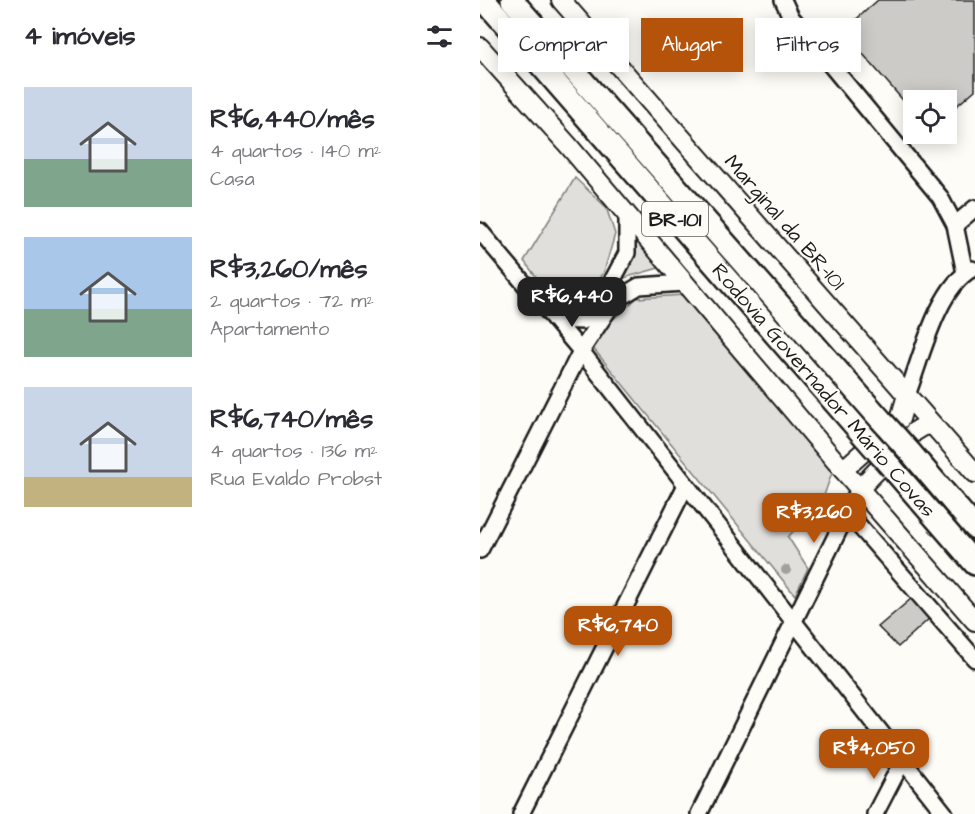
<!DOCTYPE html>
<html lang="pt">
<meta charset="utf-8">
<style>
body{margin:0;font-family:"Architects Daughter",sans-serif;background:#f7f7f7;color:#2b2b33;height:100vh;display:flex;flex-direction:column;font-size:22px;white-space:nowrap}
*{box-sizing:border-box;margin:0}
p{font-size:20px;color:#7c7c81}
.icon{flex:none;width:33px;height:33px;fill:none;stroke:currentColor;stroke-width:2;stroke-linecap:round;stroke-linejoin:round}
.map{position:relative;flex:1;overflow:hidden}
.details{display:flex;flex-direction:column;background:#fff;width:480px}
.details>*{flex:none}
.top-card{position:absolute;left:18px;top:18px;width:387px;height:54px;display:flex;gap:12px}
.controls{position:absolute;left:423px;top:90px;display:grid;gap:12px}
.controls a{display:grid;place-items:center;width:54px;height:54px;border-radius:0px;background:#fff;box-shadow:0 3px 15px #0003;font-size:30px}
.price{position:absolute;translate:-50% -51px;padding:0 14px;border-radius:12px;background:#b45309;color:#fff;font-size:20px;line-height:39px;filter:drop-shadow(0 2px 3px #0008)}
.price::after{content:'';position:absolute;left:50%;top:36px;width:18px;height:14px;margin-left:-9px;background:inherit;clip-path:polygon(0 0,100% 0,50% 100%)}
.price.selected{background:#222;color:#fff}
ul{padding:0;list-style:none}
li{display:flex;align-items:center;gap:18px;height:150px;padding:0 24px}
li span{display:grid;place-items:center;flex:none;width:168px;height:120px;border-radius:0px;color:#555}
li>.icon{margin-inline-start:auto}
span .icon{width:72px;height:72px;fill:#fffc;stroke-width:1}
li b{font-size:26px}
h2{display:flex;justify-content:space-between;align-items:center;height:72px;padding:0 24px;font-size:26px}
.pill{padding:0 21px;border-radius:0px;background:#fff;box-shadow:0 3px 15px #0003;font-size:21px;line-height:54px}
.pill.selected{background:#b45309;color:#fff}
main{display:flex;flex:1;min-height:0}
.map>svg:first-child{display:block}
.green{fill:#e0dfdb;stroke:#7e7e7c;stroke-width:1.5}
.building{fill:#cccbc8;stroke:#1c1c1c;stroke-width:1.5}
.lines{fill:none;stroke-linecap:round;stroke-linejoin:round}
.minor-casing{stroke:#1c1c1c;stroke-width:20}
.major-casing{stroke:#1c1c1c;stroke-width:22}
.highway-casing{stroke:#1c1c1c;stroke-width:26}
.minor{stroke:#fdfcf7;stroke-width:15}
.major{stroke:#fdfcf7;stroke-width:18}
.highway{stroke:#fdfcf7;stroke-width:21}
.highway-bridge-casing{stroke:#1c1c1c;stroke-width:26;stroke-linecap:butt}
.highway-bridge{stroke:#fdfcf7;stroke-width:21}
.tree{fill:#a2a19e}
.labels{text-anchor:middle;stroke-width:4.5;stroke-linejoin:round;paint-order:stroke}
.shield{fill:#fdfcf7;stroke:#605f5e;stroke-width:1.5}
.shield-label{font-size:20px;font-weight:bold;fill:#1c1c1c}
.street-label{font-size:21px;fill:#1c1c1c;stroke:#fdfcf7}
</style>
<main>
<section class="details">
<h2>4 imóveis<svg class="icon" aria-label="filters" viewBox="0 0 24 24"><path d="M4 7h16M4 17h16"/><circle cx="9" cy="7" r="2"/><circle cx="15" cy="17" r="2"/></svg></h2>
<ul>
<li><span style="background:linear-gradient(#c9d6e8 60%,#7fa58c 0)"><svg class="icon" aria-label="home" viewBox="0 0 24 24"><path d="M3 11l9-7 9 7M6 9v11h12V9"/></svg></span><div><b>R$6,440/mês</b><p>4 quartos · 140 m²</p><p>Casa</p></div></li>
<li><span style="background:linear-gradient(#a9c7e8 60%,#7fa58c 0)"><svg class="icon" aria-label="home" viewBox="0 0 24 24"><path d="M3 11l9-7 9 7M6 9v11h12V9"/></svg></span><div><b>R$3,260/mês</b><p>2 quartos · 72 m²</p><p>Apartamento</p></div></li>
<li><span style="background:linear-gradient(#c9d6e8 75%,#c2b280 0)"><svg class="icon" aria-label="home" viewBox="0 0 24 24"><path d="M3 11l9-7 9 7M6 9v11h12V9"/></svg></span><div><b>R$6,740/mês</b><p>4 quartos · 136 m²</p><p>Rua Evaldo Probst</p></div></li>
</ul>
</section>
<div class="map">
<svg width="495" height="814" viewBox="0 0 495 814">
<rect width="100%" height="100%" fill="#fdfcf7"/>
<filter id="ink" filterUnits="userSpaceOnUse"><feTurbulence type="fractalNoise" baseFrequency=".0167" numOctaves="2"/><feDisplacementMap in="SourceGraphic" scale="12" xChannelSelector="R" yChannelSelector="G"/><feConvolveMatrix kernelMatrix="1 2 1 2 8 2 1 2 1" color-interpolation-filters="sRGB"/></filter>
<g filter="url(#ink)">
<g class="green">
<path d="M95,178l31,29 9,27 -11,38 -22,35 -18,6 -40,-52z"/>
<path d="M157,240l25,27 -38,11z"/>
<path d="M204,295l149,175 -11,31 -34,36 20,31 -13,27 -202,-247 16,-25 28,-25z"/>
</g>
<g class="building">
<path d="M398,0h97v90l-29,25v-15h-32v13l-71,-82z"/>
<path d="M432,598l18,20 -32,29 -20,-20z"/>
</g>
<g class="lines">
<defs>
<g id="minor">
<path d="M303,0l8,17 149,180 15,28 10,48"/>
<path d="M475,225l20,-17"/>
<path d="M0,231l101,120 364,463"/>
<path d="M113,317l34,-64v-38"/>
<path d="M75,320l28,1 11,-5"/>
<path d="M427,395c14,-36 30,-107 65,-126"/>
<path d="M368,513l127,146"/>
<path d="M0,550l101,-199 33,-50 25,-15 45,-3"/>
<path d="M41,814l165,-329"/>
<path d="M219,814l160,-325"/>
<path d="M395,814l28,-54"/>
</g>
<g id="major">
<path d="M81,0l414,473"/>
<path d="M0,47l88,98 275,325 132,151"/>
<path d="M363,470l57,-51 7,-24"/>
<path d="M379,489l55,-57 10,-6 9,-1"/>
</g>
<g id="highway">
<path d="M4,0l378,434"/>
<path d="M32,0l369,420"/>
<path d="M430,452l65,76"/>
<path d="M412,468l83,96"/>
</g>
</defs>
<use href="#minor" class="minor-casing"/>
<use href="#major" class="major-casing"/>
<use href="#highway" class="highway-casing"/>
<use href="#minor" class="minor"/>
<use href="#major" class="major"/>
<use href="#highway" class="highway"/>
<defs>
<g id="highway-bridge">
<path d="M401,420l29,32"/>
<path d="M382,434l30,34"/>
</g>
</defs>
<use href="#highway-bridge" class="highway-bridge-casing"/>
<use href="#highway-bridge" class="highway-bridge"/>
</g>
<circle class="tree" cx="306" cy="570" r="5"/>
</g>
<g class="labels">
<rect class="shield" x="162" y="202" width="66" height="34" rx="4.5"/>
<g class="shield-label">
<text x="195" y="226">BR-101</text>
</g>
<g class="street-label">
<text transform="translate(305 222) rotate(49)" y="7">Marginal da BR-101</text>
<text transform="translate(344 390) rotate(49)" y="7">Rodovia Governador Mário Covas</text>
</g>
</g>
</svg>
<div class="controls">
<a><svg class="icon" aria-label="locate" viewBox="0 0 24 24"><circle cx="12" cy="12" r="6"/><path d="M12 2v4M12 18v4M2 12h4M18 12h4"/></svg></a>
</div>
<b class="price selected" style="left:92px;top:328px">R$6,440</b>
<b class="price" style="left:334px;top:544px">R$3,260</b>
<b class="price" style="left:138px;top:657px">R$6,740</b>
<b class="price" style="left:394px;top:780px">R$4,050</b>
<div class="top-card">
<a class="pill">Comprar</a>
<a class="pill selected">Alugar</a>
<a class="pill">Filtros</a>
</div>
</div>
</main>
